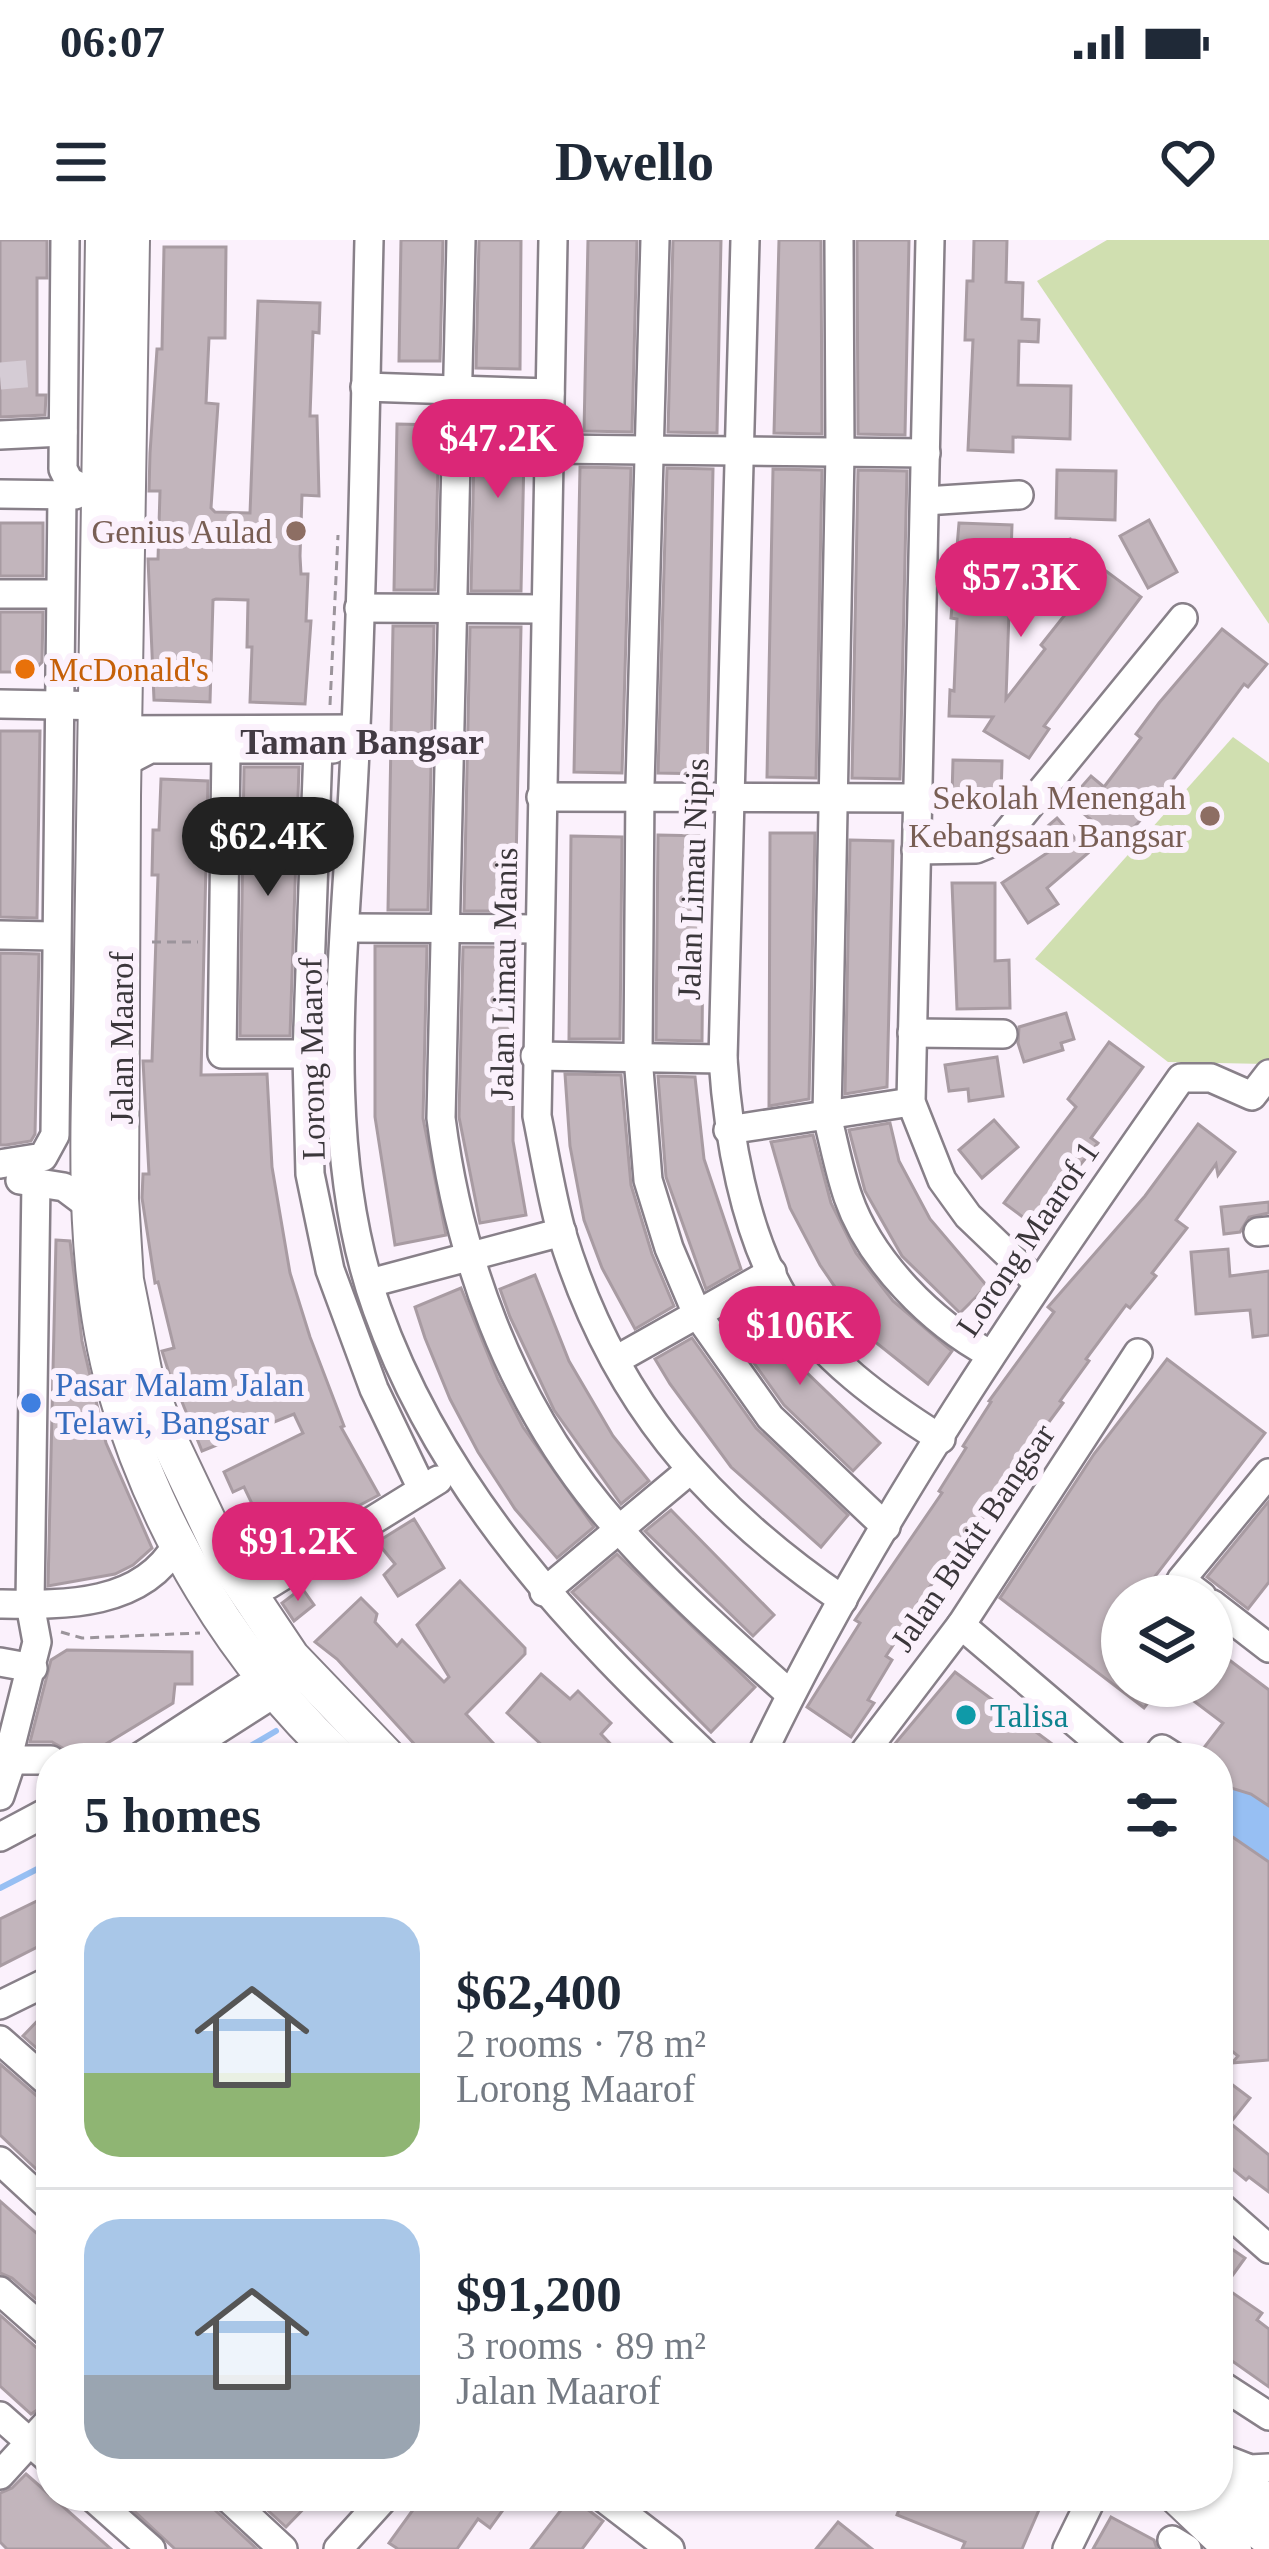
<!DOCTYPE html>
<meta charset="utf-8">
<style>
body{margin:0;font-family:Georgia,serif;background:#f6f6f7;color:#1f2937;height:100vh;display:flex;flex-direction:column;font-size:45px;white-space:nowrap}
*{box-sizing:border-box;margin:0}
p{font-size:39px;color:#747a83}
.icon{flex:none;width:66px;height:66px;fill:none;stroke:currentColor;stroke-width:2;stroke-linecap:round;stroke-linejoin:round}
.map{position:relative;flex:1;overflow:hidden}
.drawer{position:absolute;left:36px;top:1503px;width:1197px;height:768px;display:flex;flex-direction:column;background:#fff;border-radius:48px;box-shadow:0 3px 9px #0004}
.drawer>*{flex:none}
.tools{position:absolute;left:1101px;top:1335px;display:grid;gap:24px}
.tools a{display:grid;place-items:center;width:132px;height:132px;border-radius:50%;background:#fff;box-shadow:0 3px 9px #0004;font-size:60px}
.price{position:absolute;translate:-50% -102px;padding:0 27px;border-radius:42px;background:#db2777;color:#fff;font-size:39px;line-height:78px;filter:drop-shadow(0 3px 6px #0008)}
.price::after{content:'';position:absolute;left:50%;top:72px;width:36px;height:27px;margin-left:-18px;background:inherit;clip-path:polygon(0 0,100% 0,50% 100%)}
.price.current{background:#222;color:#fff}
ul{padding:0;list-style:none}
li{display:flex;align-items:center;gap:36px;height:300px;padding:0 48px}
li+li{border-top:3px solid #e0e1e3}
li span{display:grid;place-items:center;flex:none;width:336px;height:240px;border-radius:36px;color:#555}
li>.icon{margin-inline-start:auto}
span .icon{width:144px;height:144px;fill:#fffc;stroke-width:1}
li b{font-size:51px}
h2{display:flex;justify-content:space-between;align-items:center;height:144px;padding:0 48px;font-size:51px}
.status{display:flex;justify-content:space-between;align-items:center;height:84px;padding:0 60px;background:#fff;direction:ltr}
.status svg{height:33px;fill:currentColor}
header{display:flex;justify-content:space-between;align-items:center;height:156px;padding:0 48px;background:#fff;font-size:54px;font-weight:800}
.map>svg:first-child{display:block}
.green{fill:#d0dfb0}
.water{fill:#97bff3}
.lines{fill:none;stroke-linecap:round;stroke-linejoin:round}
.stream{stroke:#97bff3;stroke-width:6}
.building{fill:#c2b5bc;stroke:#a89ba2;stroke-width:3}
.minor-tunnel{stroke:#d5ccd5;stroke-width:27;stroke-dasharray:27 14;stroke-linecap:butt}
.minor-casing{stroke:#888089;stroke-width:32}
.major-casing{stroke:#888089;stroke-width:40}
.path{stroke:#9b949b;stroke-width:3;stroke-dasharray:9 6;stroke-linecap:butt}
.minor{stroke:#fff;stroke-width:27}
.major{stroke:#fff;stroke-width:36}
.education-dot{fill:#8d6e63;stroke:#fbf1fc;stroke-width:4.5}
.food-dot{fill:#e8710a;stroke:#fbf1fc;stroke-width:4.5}
.shop-dot{fill:#3f7fe0;stroke:#fbf1fc;stroke-width:4.5}
.culture-dot{fill:#0f9aa8;stroke:#fbf1fc;stroke-width:4.5}
.labels{text-anchor:middle;stroke-width:12;stroke-linejoin:round;paint-order:stroke}
.education-label{font-size:33px;fill:#785e54;stroke:#fbf1fc;text-anchor:end}
.food-label{font-size:33px;fill:#c56008;stroke:#fbf1fc;text-anchor:start}
.street-label{font-size:33px;fill:#3b373b;stroke:#fbf1fc}
.shop-label{font-size:33px;fill:#366cbe;stroke:#fbf1fc;text-anchor:start}
.culture-label{font-size:33px;fill:#0d838f;stroke:#fbf1fc;text-anchor:start}
.neighbourhood-label{font-size:36px;font-weight:bold;fill:#423a43;stroke:#fbf1fc}
</style>
<div class="status"><b>06:07</b><svg viewBox="0 0 49 12"><path d="M0 12V9h3v3zM5 12V6h3v6zM10 12V3h3v9zM15 12V0h3v12zM26 1h20v11H26zM47 4h2v5h-2z"/></svg></div>
<header><svg class="icon" aria-label="menu" viewBox="0 0 24 24"><path d="M4 6h16M4 12h16M4 18h16"/></svg>Dwello<svg class="icon" aria-label="heart" viewBox="0 0 24 24"><path d="M12 20l-8-8c-3-5 5-10 8-4 3-6 11-1 8 4z"/></svg></header>
<div class="map">
<svg width="1269" height="2309" viewBox="0 0 1269 2309">
<rect width="100%" height="100%" fill="#fbf1fc"/>
<g class="green">
<path d="M1107,0h162v384l-232,-343z"/>
<path d="M1233,497l36,26v298l-3,3 -98,-2 -133,-103z"/>
</g>
<path class="water" d="M1218,1544l33,10 18,12v56l-51,-35z"/>
<g class="lines">
<g class="stream">
<path d="M230,1518l46,-27"/>
<path d="M0,1648l51,-26"/>
</g>
</g>
<g class="building">
<path d="M0,0h47v38h-10v117h9l-1,20 -45,2z"/>
<path d="M401,0h42l-3,121h-41z"/>
<path d="M479,0h42l-1,129 -44,-1z"/>
<path d="M588,0h49l-5,192 -48,-1z"/>
<path d="M673,0h48l-4,193 -49,-1z"/>
<path d="M779,0h42l1,194 -48,-1z"/>
<path d="M857,0h52l-4,195 -47,-1z"/>
<path d="M974,0h33l-1,42 17,1 -1,36 17,1 -1,22 -19,-1 -1,44 53,1 -1,53 -57,-2v15l-45,-2 5,-110h-8l2,-59h6z"/>
<path d="M164,7h62l-1,91h-16l-3,65 12,1 -7,104 4,4 35,1 8,-212 62,2 -1,30 -6,-1 -3,84h7l2,80 -17,-1 -2,61 1,18h7l-2,47h5l-6,83 -55,-2 2,-55h-5l1,-47 -32,-1 -3,1 -3,102 -56,-2 -6,-141h10l2,-68h-11l1,-38 7,-104h5z"/>
<path d="M475,170l50,1 -4,180h-50z"/>
<path d="M397,184l42,1 -4,165h-41z"/>
<path d="M580,227l51,1 -9,305 -48,-1z"/>
<path d="M667,228l46,1 -6,305 -49,-1z"/>
<path d="M773,229l49,1 -6,308 -49,-1z"/>
<path d="M858,230l49,1 -7,308 -48,-1z"/>
<path d="M1057,230l59,1 -1,49 -59,-2z"/>
<path d="M1149,280l28,52 -29,16 -28,-52z"/>
<rect x="0" y="283" width="43" height="53"/>
<path d="M959,283l53,2 -6,174 39,-50 -4,-4 61,-77 39,29 -97,129 5,3 -20,29 -45,-27 9,-14 -44,-1 1,-26 4,1 3,-72 -6,-1z"/>
<path d="M1070,299l12,43 -44,12 -12,-43z"/>
<path d="M0,372h43l-1,50 -10,10h-32z"/>
<path d="M393,386h41l-6,284h-40z"/>
<path d="M470,387h51l-6,284h-51z"/>
<path d="M1222,389l45,35 -19,23 -4,-3 -89,120 -36,40 -50,-43 22,-25 13,11 37,-49 -5,-4 23,-31z"/>
<path d="M0,491h40l-3,187 -37,-1z"/>
<path d="M953,520l49,1 -1,36 -49,-1z"/>
<path d="M244,527h55l-9,269h-50z"/>
<path d="M161,539l47,2 -7,294 66,-1 5,93 18,106 20,64 34,89 -3,1 38,68 -108,57 -19,-35 5,-3 -13,-27 -11,5 -9,-20 79,-39 -9,-19 -92,37 -22,-54 -3,1 -15,-47 12,-3 -16,-66 -3,1 -13,-85 1,-24h6l-6,-113h9l6,-186h-6l1,-45h6z"/>
<path d="M1057,578l31,35 -41,35 11,16 -30,19 -26,-40 48,-32 -14,-15z"/>
<path d="M770,593h45l-6,266 -40,7z"/>
<path d="M658,595l46,1 -2,205 -46,-1z"/>
<path d="M571,596l51,1 -2,202h-51z"/>
<path d="M850,600l43,1 -6,246 -42,7z"/>
<path d="M952,643h43v78l14,-1 1,48 -53,1z"/>
<path d="M375,706h52l-4,172 23,117 -51,10 -20,-128z"/>
<path d="M463,707h52l-2,194 13,74 -46,8 -21,-106z"/>
<path d="M0,713l39,1 -4,180 -4,7 -25,4h-6z"/>
<path d="M1066,773l8,26 -13,4 2,7 -39,12 -6,-19 1,-16z"/>
<path d="M1109,802l34,25 -52,71 7,5 -66,81 -28,-21 72,-96 -8,-8z"/>
<path d="M997,817l6,39 -34,5 -1,-12 -19,2 -4,-26z"/>
<path d="M565,834l56,1 10,110 21,69 22,52 -39,23 -33,-61 -18,-48 -14,-74z"/>
<path d="M658,836l37,1 9,82 37,110 -35,20 -40,-112z"/>
<path d="M994,880l24,27 -36,31 -23,-28z"/>
<path d="M890,883l9,38 31,58 57,67 -27,27 -58,-57 -37,-65 -16,-61z"/>
<path d="M1198,884l37,28 -17,23 -2,-11 -40,56 11,8 -35,45 4,3 -26,32 -4,-3 -40,54 3,2 -29,40 3,2 -54,73 -56,91 -6,-4 -41,57 3,1 -23,35 6,4 -24,40 6,3 -23,34 -44,-30 53,-84 -5,-3 87,-127 -3,-2 27,-43 -3,-2 28,-44 -2,-1 65,-89 -6,-5 97,-111z"/>
<path d="M813,895l18,68 25,50 37,48 59,50 -24,33 -59,-47 -49,-72 -30,-57 -19,-66z"/>
<path d="M1269,962v11l-20,4 -9,15 -16,2 -3,-27z"/>
<path d="M56,1000l14,1 12,100 24,102 46,105 -19,17 -18,9 -67,12z"/>
<path d="M1228,1009l2,27 39,-5v64l-16,2 -3,-27 -54,4 -5,-62z"/>
<path d="M535,1035l34,86 44,75 36,45 -28,23 -67,-94 -44,-93 -10,-28z"/>
<path d="M461,1048l37,91 25,48 71,100 -37,31 -42,-49 -37,-57 -28,-53 -25,-61 -10,-31z"/>
<path d="M756,1061l45,66 79,76 -27,28 -69,-66 -61,-85z"/>
<path d="M692,1098l64,90 92,87 -27,32 -90,-80 -61,-83 -15,-25z"/>
<path d="M1167,1119l98,74 -125,163h-18v90h39l-17,22 -144,-110 94,-144z"/>
<path d="M1269,1261v81l-21,27 -41,-32z"/>
<path d="M671,1270l103,105 -21,21 -108,-105z"/>
<path d="M414,1279l30,49 -46,28 -14,-21 11,-11 -18,-22z"/>
<path d="M617,1314l138,133 -44,45 -139,-140z"/>
<path d="M460,1341l65,67v6l-59,60 41,44h-80l-90,-99 -22,-17 46,-44 16,16 -2,8 22,24 5,-6 42,42 5,-5 -32,-52z"/>
<path d="M302,1348l12,17 -20,16 -12,-18z"/>
<path d="M67,1410l125,2v32h-17l-2,19 -77,47h-30l-14,-8h-22l21,-82z"/>
<path d="M1224,1416l45,34v116l-18,-12 -33,-10v-26h-22l27,-35 -32,-24 9,-13h12v-15z"/>
<path d="M955,1432l116,86h-188z"/>
<path d="M541,1434l29,25 8,-8 33,32 -10,11 23,24h-68l-49,-45z"/>
<path d="M1218,1587l51,35v198l-37,3 6,-7 -20,-16z"/>
<path d="M41,1659l10,20v21l-51,26v-47z"/>
<path d="M43,1775l8,7v39l-28,-25z"/>
<path d="M0,1824l39,34 12,5v80l-51,-48z"/>
<path d="M1218,1834l32,24 -20,25 39,32v37l-20,-15 -3,3 -28,-23z"/>
<path d="M0,1961l51,45v66l-39,-34 -12,-5z"/>
<path d="M1229,2007l16,11 -21,29 38,26 -5,7 12,9v58l-51,-36v-89z"/>
<path d="M0,2075l39,35 12,4v47l-20,13 -31,-28z"/>
<path d="M26,2234l25,22 60,53h-104l-7,-7v-49l12,-5z"/>
<path d="M118,2256h90l6,13 43,40h-82z"/>
<path d="M252,2256h64l-30,31z"/>
<path d="M423,2256h90l-23,32 -12,-9 -21,30h-59l-9,-6z"/>
<path d="M904,2256h141l-23,53h-60l3,-7 -68,-27z"/>
<path d="M571,2257l32,24 -21,28h-51z"/>
<path d="M1111,2277l43,23 3,9h-64z"/>
<path d="M838,2282l34,27h-56z"/>
</g>
<g class="lines">
<path class="minor-tunnel" d="M0,136l37,-3"/>
<defs>
<g id="minor">
<path d="M65,0l-2,229 6,12 26,14"/>
<path d="M369,0c-4,170 -6,340 -14,509 -7,181 -40,387 22,560 65,183 195,319 332,449"/>
<path d="M461,0l-20,878c18,140 68,278 158,388 57,69 125,129 191,188"/>
<path d="M553,0l-16,876c8,39 14,79 25,118 50,164 142,271 281,366"/>
<path d="M655,0l-15,545 -2,272 10,123 21,68 28,66 73,103 116,110"/>
<path d="M745,0l-22,819c5,76 21,172 61,239 35,59 100,105 157,141"/>
<path d="M839,0l1,212 -13,664c7,27 12,55 21,81 22,64 84,126 142,157"/>
<path d="M930,0l-19,862 31,78 26,36 70,67"/>
<path d="M365,147l185,6"/>
<path d="M0,195l63,-3"/>
<path d="M549,209l377,4"/>
<path d="M0,254l75,1"/>
<path d="M925,261l94,-6"/>
<path d="M0,354h58"/>
<path d="M359,368l184,1"/>
<path d="M0,464l114,2"/>
<path d="M105,490l251,-1"/>
<path d="M318,508l-11,307 3,119 20,96 44,119 48,100"/>
<path d="M226,509l-4,305h104"/>
<path d="M123,523l27,-14h183"/>
<path d="M541,557l378,1"/>
<path d="M916,610l60,-1 27,-11 180,-220"/>
<path d="M346,688l192,1"/>
<path d="M0,695l54,1"/>
<path d="M912,793l91,1"/>
<path d="M535,816l188,3"/>
<path d="M728,890l183,-28"/>
<path d="M0,924l43,-7 12,-22 7,-640"/>
<path d="M20,940l44,7 28,21"/>
<path d="M1258,992l11,-1"/>
<path d="M370,1043l192,-51"/>
<path d="M616,1120l156,-88"/>
<path d="M268,1345l170,-105"/>
<path d="M544,1352l145,-121"/>
<path d="M1202,1356l-21,-16 88,-107"/>
<path d="M0,1364c63,1 142,3 177,-60"/>
<path d="M1212,1364l57,44"/>
<path d="M961,1385l156,133"/>
<path d="M0,1422l33,6"/>
<path d="M0,1515l12,5h39"/>
<path d="M138,1518l140,-91"/>
<path d="M173,1518l119,-76"/>
<path d="M760,1518c115,-241 269,-462 421,-680h30l41,18 17,-22"/>
<path d="M860,1518l101,-133 177,-272"/>
<path d="M1155,1518l7,-9 14,9"/>
<path d="M0,1556l12,-36 -1,-15 26,-103 -7,-38 6,-423"/>
<path d="M0,1597l51,-27"/>
<path d="M0,1765l51,-25"/>
<path d="M0,1800l51,45"/>
<path d="M0,1921l51,47"/>
<path d="M1218,1964l51,45"/>
<path d="M0,2051l51,45"/>
<path d="M1218,2143l51,33"/>
<path d="M0,2176l51,45"/>
<path d="M1222,2218l28,11 19,-1"/>
<path d="M0,2235l51,-56"/>
<path d="M91,2256l60,53"/>
<path d="M226,2256l57,53"/>
<path d="M601,2256l69,53"/>
<path d="M1172,2300l15,9"/>
<path d="M338,2309l48,-53"/>
<path d="M1067,2309l26,-53"/>
</g>
<g id="major">
<path d="M104,0c-5,239 -9,478 -11,717 -1,142 -16,294 23,433 40,139 118,269 223,368"/>
<path d="M131,0l-9,556 -2,403 5,81 19,95 26,67 56,118 65,97 97,101"/>
<path d="M1218,2225l51,40"/>
<path d="M1177,2256l56,53"/>
<path d="M1215,2256l54,42"/>
</g>
</defs>
<use href="#minor" class="minor-casing"/>
<use href="#major" class="major-casing"/>
<g class="path">
<path d="M330,465l8,-170"/>
<path d="M152,702h46"/>
<path d="M61,1392l21,6 118,-5"/>
</g>
<use href="#minor" class="minor"/>
<use href="#major" class="major"/>
</g>
<g class="education-dot">
<circle cx="296" cy="291" r="12"/>
<circle cx="1210" cy="576" r="12"/>
</g>
<circle class="food-dot" cx="25" cy="429" r="12"/>
<circle class="shop-dot" cx="31" cy="1163" r="12"/>
<circle class="culture-dot" cx="966" cy="1475" r="12"/>
<g class="labels">
<g class="education-label">
<text x="272" y="303">Genius Aulad</text>
<text x="1186" y="569">Sekolah Menengah<tspan x="1186" dy="38">Kebangsaan Bangsar</tspan></text>
</g>
<g class="food-label">
<text x="49" y="441">McDonald's</text>
</g>
<g class="street-label">
<text transform="translate(692 639) rotate(-88)" y="12">Jalan Limau Nipis</text>
<text transform="translate(503 734) rotate(-89)" y="12">Jalan Limau Manis</text>
<text transform="translate(121 798) rotate(-90)" y="12">Jalan Maarof</text>
<text transform="translate(311 819) rotate(-91)" y="12">Lorong Maarof</text>
<text transform="translate(1027 998) rotate(-56)" y="12">Lorong Maarof 1</text>
<text transform="translate(972 1297) rotate(-56)" y="12">Jalan Bukit Bangsar</text>
</g>
<g class="shop-label">
<text x="55" y="1156">Pasar Malam Jalan<tspan x="55" dy="38">Telawi, Bangsar</tspan></text>
</g>
<g class="culture-label">
<text x="990" y="1487">Talisa</text>
</g>
<g class="neighbourhood-label">
<text x="362" y="514">Taman Bangsar</text>
</g>
</g>
</svg>
<div class="tools">
<a><svg class="icon" aria-label="layers" viewBox="0 0 24 24"><path d="M12 4l9 5-9 5-9-5zM3 14l9 5 9-5"/></svg></a>
</div>
<b class="price" style="left:498px;top:261px">$47.2K</b>
<b class="price" style="left:1021px;top:400px">$57.3K</b>
<b class="price current" style="left:268px;top:659px">$62.4K</b>
<b class="price" style="left:800px;top:1148px">$106K</b>
<b class="price" style="left:298px;top:1364px">$91.2K</b>
<section class="drawer">
<h2>5 homes<svg class="icon" aria-label="filters" viewBox="0 0 24 24"><path d="M4 7h16M4 17h16"/><circle cx="9" cy="7" r="2"/><circle cx="15" cy="17" r="2"/></svg></h2>
<ul>
<li><span style="background:linear-gradient(#a9c7e8 65%,#8fb573 0)"><svg class="icon" aria-label="home" viewBox="0 0 24 24"><path d="M3 11l9-7 9 7M6 9v11h12V9"/></svg></span><div><b>$62,400</b><p>2 rooms · 78 m²</p><p>Lorong Maarof</p></div></li>
<li><span style="background:linear-gradient(#a9c7e8 65%,#9aa5b1 0)"><svg class="icon" aria-label="home" viewBox="0 0 24 24"><path d="M3 11l9-7 9 7M6 9v11h12V9"/></svg></span><div><b>$91,200</b><p>3 rooms · 89 m²</p><p>Jalan Maarof</p></div></li>
</ul>
</section>
</div>
